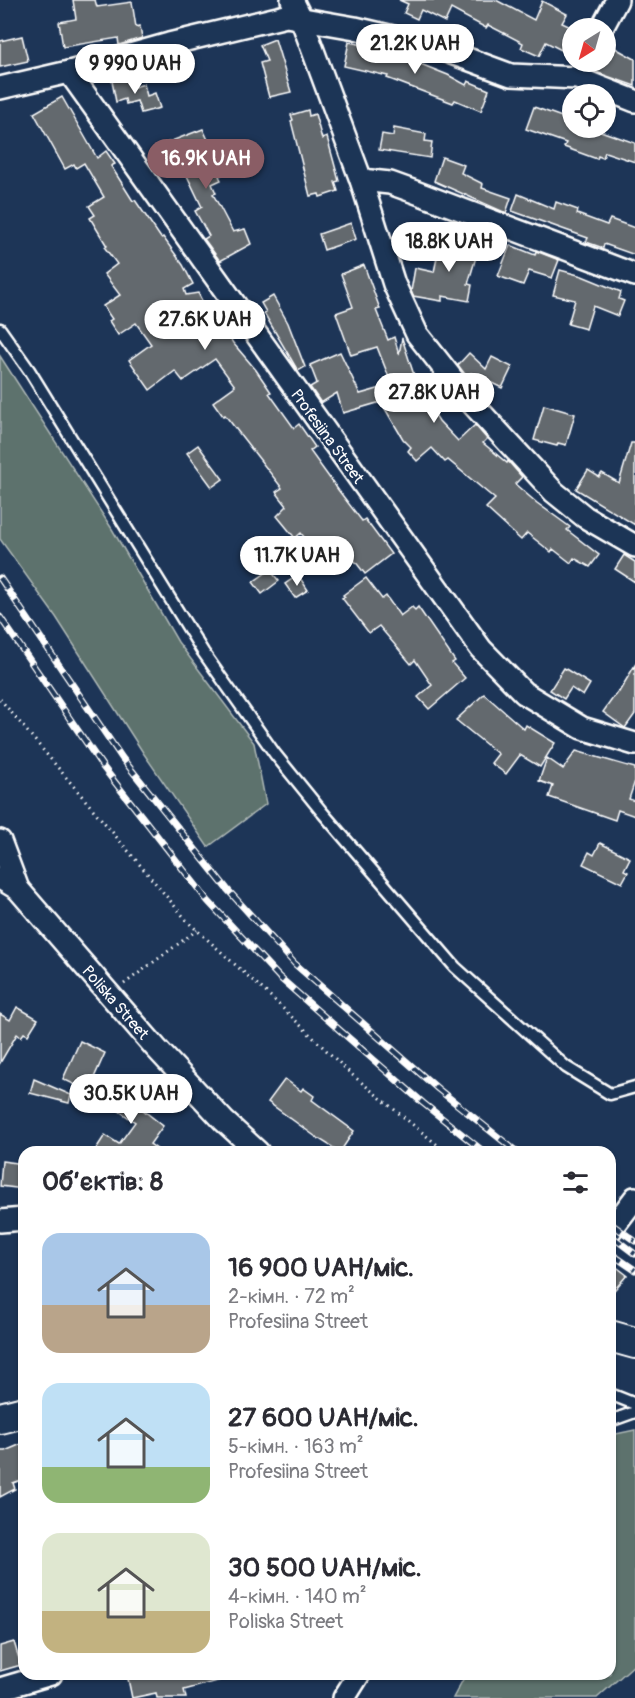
<!DOCTYPE html>
<html lang="uk">
<meta charset="utf-8">
<style>
body{margin:0;font-family:Pangolin,sans-serif;background:#f7f7f7;color:#2b2b33;height:100vh;display:flex;flex-direction:column;font-size:22px;white-space:nowrap}
*{box-sizing:border-box;margin:0}
p{font-size:20px;color:#7c7c81}
.icon{flex:none;width:33px;height:33px;fill:none;stroke:currentColor;stroke-width:2;stroke-linecap:round;stroke-linejoin:round}
.map{position:relative;flex:1;overflow:hidden}
.side{position:absolute;left:18px;top:1146px;width:598px;height:534px;display:flex;flex-direction:column;background:#fff;border-radius:18px;box-shadow:0 2px 4px #0004}
.side>*{flex:none}
.needle{width:39px;rotate:217deg}
.fabs{position:absolute;left:562px;top:18px;display:grid;gap:12px}
.fabs a{display:grid;place-items:center;width:54px;height:54px;border-radius:50%;background:#fff;box-shadow:0 2px 4px #0004;font-size:30px}
.price{position:absolute;translate:-50% -51px;padding:0 14px;border-radius:21px;background:#fff;color:#222;font-size:20px;line-height:39px;filter:drop-shadow(0 2px 3px #0008)}
.price::after{content:'';position:absolute;left:50%;top:36px;width:18px;height:14px;margin-left:-9px;background:inherit;clip-path:polygon(0 0,100% 0,50% 100%)}
.price.active{background:#8a5d65;color:#fff}
ul{padding:0;list-style:none}
li{display:flex;align-items:center;gap:18px;height:150px;padding:0 24px}
li span{display:grid;place-items:center;flex:none;width:168px;height:120px;border-radius:18px;color:#555}
li>.icon{margin-inline-start:auto}
span .icon{width:72px;height:72px;fill:#fffc;stroke-width:1}
li b{font-size:26px}
h2{display:flex;justify-content:space-between;align-items:center;height:72px;padding:0 24px;font-size:26px}
.map>svg:first-child{display:block}
.green{fill:#5d726d;stroke:#aeb8b6;stroke-width:1.5}
.building{fill:#63696e;stroke:#fff;stroke-width:1.5}
.lines{fill:none;stroke-linecap:round;stroke-linejoin:round}
.lane-casing{stroke:#fff;stroke-width:15}
.street-casing{stroke:#fff;stroke-width:26}
.secondary-casing{stroke:#fff;stroke-width:34}
.path{stroke:#fff;stroke-width:3;stroke-dasharray:1.5 4.5;stroke-linecap:butt}
.lane{stroke:#1d3557;stroke-width:10}
.street{stroke:#1d3557;stroke-width:21}
.secondary{stroke:#1d3557;stroke-width:30}
.rail-casing{stroke:#fff;stroke-width:7}
.rail{stroke:#1d3557;stroke-width:4.5;stroke-dasharray:14;stroke-linecap:butt}
.labels{text-anchor:middle;stroke-width:5;stroke-linejoin:round;paint-order:stroke}
.street-label{font-size:16px;fill:#fff;stroke:#1d3557}
</style>
<div class="map">
<svg width="635" height="1698" viewBox="0 0 635 1698">
<rect width="100%" height="100%" fill="#1d3557"/>
<filter id="ink" filterUnits="userSpaceOnUse"><feTurbulence type="fractalNoise" baseFrequency=".0167" numOctaves="2"/><feDisplacementMap in="SourceGraphic" scale="12" xChannelSelector="R" yChannelSelector="G"/><feConvolveMatrix kernelMatrix="1 2 1 2 8 2 1 2 1" color-interpolation-filters="sRGB"/></filter>
<g filter="url(#ink)">
<g class="green">
<path d="M0,356l112,173 66,113 76,101 12,61 -58,43 -64,-93 -88,-137 -56,-78z"/>
<path d="M635,1430v234l-38,34h-144l13,-24h144l1,-239z"/>
</g>
<g class="building">
<path d="M73,0h22l2,7 35,-5 4,25 4,-1 2,12 -23,7 -1,-7 -55,9 -4,-25 17,-3z"/>
<path d="M399,0h97l38,20 8,-19 25,13 -5,9 11,5v28l-27,-14 -7,14 -18,-8 2,-5 -35,-18 -2,3 -35,-19 -6,13 -24,-12 -4,9 -13,-6 4,-9z"/>
<path d="M22,36l6,25 -28,6v-26z"/>
<path d="M275,39l16,53 -22,5 -9,-34 7,-2 -7,-16z"/>
<path d="M349,42l34,7 65,26 18,10 2,-4 21,9 -8,21 -26,-11 -2,3 -66,-25 1,-2 -44,-10z"/>
<path d="M606,43l29,16v27l-62,-22v-2h33z"/>
<path d="M132,76l2,11 10,-3 3,12 8,-3 5,15 -19,5 -4,-12 -11,3 -1,-5 -9,3 -4,-21z"/>
<path d="M62,97l35,61 9,-7 9,13 -4,2 22,35 2,-1 26,38 2,-1 20,28 10,19 -9,5 2,6 12,-2 10,19 3,-2 22,33 23,27 15,22 -2,1 25,35 5,-4 16,23 -5,4 29,40 23,30 3,-2 26,35 -26,20 -28,-36 -20,16 -16,-21 -6,5 -18,-22 10,-10 -11,-14 6,-4 -57,-73 -2,1 -10,-14 22,-16 -20,-27 -32,22 -8,-10 -25,19 -21,-30 22,-16 -15,-21 -18,12 -9,-14 3,-2 -9,-13 17,-11 -16,-21 13,-10 -12,-16 2,-2 -17,-28 5,-3 -6,-9 15,-9 -20,-34 -8,5 -2,-4 -9,5 -31,-56z"/>
<path d="M534,107l39,14v7h19l43,15v19l-30,-10 -2,6 -5,-2 -1,3 -33,-12 2,-4 -40,-14z"/>
<path d="M308,110l1,6 6,-2 7,25 5,-2 12,44 -4,1 3,9 -18,6 -1,-3 -9,2 -19,-75 2,-1 -2,-5z"/>
<path d="M394,128l32,6 -1,7 7,1 -2,16 -51,-8 3,-16 11,2z"/>
<path d="M203,129l7,15 3,-1 14,29 -8,4 2,4 -9,4 4,9 -3,1 20,38 12,-3 6,15 -31,17 -16,-22 5,-3 -14,-25 7,-4 -24,-50 -15,6 -7,-16z"/>
<path d="M442,157l22,8 -3,8 22,11 -1,4 29,10 -5,15 -72,-32z"/>
<path d="M518,194l36,15 2,-7 22,8 -1,4 30,11 3,-6 25,9v27l-31,-11 -1,4 -17,-6 2,-4 -76,-27z"/>
<path d="M351,223l5,16 -32,11 -5,-16z"/>
<path d="M459,232l22,8 -13,44 4,1 -3,16 -27,-5v5l-29,-5 -2,-5 4,-23 19,4 4,-19 12,3z"/>
<path d="M510,245l25,10 1,-4 23,9 -7,18 -23,-7 -6,14 -25,-9z"/>
<path d="M364,265l16,44 -4,1 12,30 6,-3 5,17 3,-16 22,68 4,-3 11,18 19,20 17,-16 12,14 -4,4 24,20 1,-2 14,16 -7,7 22,19 33,24 -3,3 32,25 -9,12 -16,-9 -3,5 -18,-14 -2,3 -24,-19 -6,7 -35,-32 9,-9 -47,-39 -3,2 -13,-14 -15,13 -9,-10 3,-4 -8,-8 -22,-37 -38,11 -6,-20 -16,10 -11,-16 7,-4 -7,-18 30,-13 20,42 32,-9 -15,-38 -26,8 -15,-42 17,-6 -12,-33z"/>
<path d="M560,270l22,6 39,16 -2,7 5,2 -6,15 -25,-10 -7,23 -18,-5 7,-24 -22,-5z"/>
<path d="M273,296l15,27 17,44 -7,4 -34,-58 2,-1 -5,-9z"/>
<path d="M469,353l17,16 6,-12 20,10 -10,21 -31,-15 -4,4 -9,-12z"/>
<path d="M544,405l31,9 -9,31 -8,-2 -1,3 -23,-6z"/>
<path d="M631,443h4v82l-59,-36 12,-19 11,7 3,-4 17,10z"/>
<path d="M198,445l25,34 -11,8 -25,-34z"/>
<path d="M624,555l11,7v20l-20,-13z"/>
<path d="M270,570l9,11 -17,13 -9,-12z"/>
<path d="M298,575l10,15 -13,8 -10,-14z"/>
<path d="M366,578l16,21 4,-3 14,20 12,-9 3,3 3,-3 37,54 -3,2 13,15 -36,31 -11,-12 14,-12 -17,-25 -4,4 -32,-38 -10,7 -27,-35 3,-1 -2,-2z"/>
<path d="M635,665v49l-10,14 -22,-16 15,-21 1,1z"/>
<path d="M564,668l26,16 -7,12 -12,-8 -7,11 -14,-9z"/>
<path d="M484,694l40,35 2,-4 29,18 -15,24 -20,-12 -14,19 -15,-11 7,-9 -42,-34z"/>
<path d="M576,751l59,17v13l-6,18 6,2v15l-17,-6 -3,10 -66,-23 4,-11 -14,-5 8,-23 16,11z"/>
<path d="M600,843l30,15 -6,12 4,2 -6,11 -39,-19 6,-12 5,3z"/>
<path d="M17,1007l21,12 -10,16 -4,-2 -3,4 -4,-3 -17,29v-49l10,6z"/>
<path d="M80,1041l25,12 -17,38 -25,-12z"/>
<path d="M34,1079l37,16 -2,8 -39,-10z"/>
<path d="M285,1079l16,12 2,-3 11,8 -2,4 42,31 -14,21 -24,-15 -48,-35z"/>
<path d="M118,1083l19,14 -1,2 3,3 -2,3 26,21 -13,18 11,8h-67l11,-17 14,9 16,-22 -30,-21z"/>
<path d="M2,1161l22,3v25l-24,-3z"/>
<path d="M610,1262l17,13 -17,20z"/>
<path d="M24,1443v36l-11,4 2,6 -15,8v-46h5z"/>
<path d="M14,1642l7,23 -21,6v-25z"/>
<path d="M127,1674h97l1,5 -41,11 2,8h-29l-1,-5 -24,5z"/>
</g>
<g class="lines">
<defs>
<g id="lane">
<path d="M0,329l29,41 174,282 72,102 47,58 133,155 111,100 44,27 25,-7"/>
<path d="M610,1394l25,10"/>
<path d="M610,1421l25,-9"/>
</g>
<g id="street">
<path d="M292,0l9,18 60,162 33,104 23,50 52,66 85,92 31,25 50,29"/>
<path d="M602,28l15,-28"/>
<path d="M69,72l412,577 43,44 58,35 53,16"/>
<path d="M0,88l69,-16 100,-28 117,-28 69,12 80,19 76,28 66,3 58,23"/>
<path d="M361,180l29,3 25,9 220,83"/>
<path d="M0,841l18,48"/>
<path d="M0,878l18,11 138,159 68,73 34,31"/>
<path d="M0,1221l24,-2"/>
<path d="M610,1231l25,-33"/>
<path d="M0,1689l51,-15"/>
<path d="M344,1698l15,-24"/>
</g>
<g id="secondary">
<path d="M610,1336l25,7"/>
<path d="M0,1418l24,-6"/>
</g>
</defs>
<use href="#lane" class="lane-casing"/>
<use href="#street" class="street-casing"/>
<use href="#secondary" class="secondary-casing"/>
<g class="path">
<path d="M0,699l189,224 81,73 80,77 96,79"/>
<path d="M124,984l73,-54"/>
</g>
<use href="#lane" class="lane"/>
<use href="#street" class="street"/>
<use href="#secondary" class="secondary"/>
<defs>
<g id="rail">
<path d="M0,578l122,180 105,131 68,75 143,125 79,63"/>
<path d="M0,617l103,150 105,134 71,76 144,126 61,49"/>
<path d="M610,1223l25,18"/>
<path d="M610,1235l25,19"/>
<path d="M610,1253l25,17"/>
</g>
</defs>
<use href="#rail" class="rail-casing"/>
<use href="#rail" class="rail"/>
</g>
</g>
<g class="labels">
<g class="street-label">
<text transform="translate(328 436) rotate(54)" y="6">Profesiina Street</text>
<text transform="translate(116 1002) rotate(49)" y="6">Poliska Street</text>
</g>
</g>
</svg>
<div class="fabs">
<a><svg class="needle" viewBox="-14 -14 28 28"><path d="M0-13l5 13h-10z" fill="#e53935"/><path d="M0 13l5-13h-10z" fill="#7c7c81"/></svg></a>
<a><svg class="icon" aria-label="locate" viewBox="0 0 24 24"><circle cx="12" cy="12" r="6"/><path d="M12 2v4M12 18v4M2 12h4M18 12h4"/></svg></a>
</div>
<b class="price" style="left:415px;top:75px">21.2K UAH</b>
<b class="price" style="left:135px;top:95px">9 990 UAH</b>
<b class="price active" style="left:206px;top:190px">16.9K UAH</b>
<b class="price" style="left:449px;top:273px">18.8K UAH</b>
<b class="price" style="left:205px;top:351px">27.6K UAH</b>
<b class="price" style="left:434px;top:424px">27.8K UAH</b>
<b class="price" style="left:297px;top:587px">11.7K UAH</b>
<b class="price" style="left:131px;top:1125px">30.5K UAH</b>
<section class="side">
<h2>Об’єктів: 8<svg class="icon" aria-label="filters" viewBox="0 0 24 24"><path d="M4 7h16M4 17h16"/><circle cx="9" cy="7" r="2"/><circle cx="15" cy="17" r="2"/></svg></h2>
<ul>
<li><span style="background:linear-gradient(#a9c7e8 60%,#b9a48a 0)"><svg class="icon" aria-label="home" viewBox="0 0 24 24"><path d="M3 11l9-7 9 7M6 9v11h12V9"/></svg></span><div><b>16 900 UAH/міс.</b><p>2-кімн. · 72 m²</p><p>Profesiina Street</p></div></li>
<li><span style="background:linear-gradient(#bfe0f5 70%,#8fb573 0)"><svg class="icon" aria-label="home" viewBox="0 0 24 24"><path d="M3 11l9-7 9 7M6 9v11h12V9"/></svg></span><div><b>27 600 UAH/міс.</b><p>5-кімн. · 163 m²</p><p>Profesiina Street</p></div></li>
<li><span style="background:linear-gradient(#dfe7d0 65%,#c2b280 0)"><svg class="icon" aria-label="home" viewBox="0 0 24 24"><path d="M3 11l9-7 9 7M6 9v11h12V9"/></svg></span><div><b>30 500 UAH/міс.</b><p>4-кімн. · 140 m²</p><p>Poliska Street</p></div></li>
</ul>
</section>
</div>
